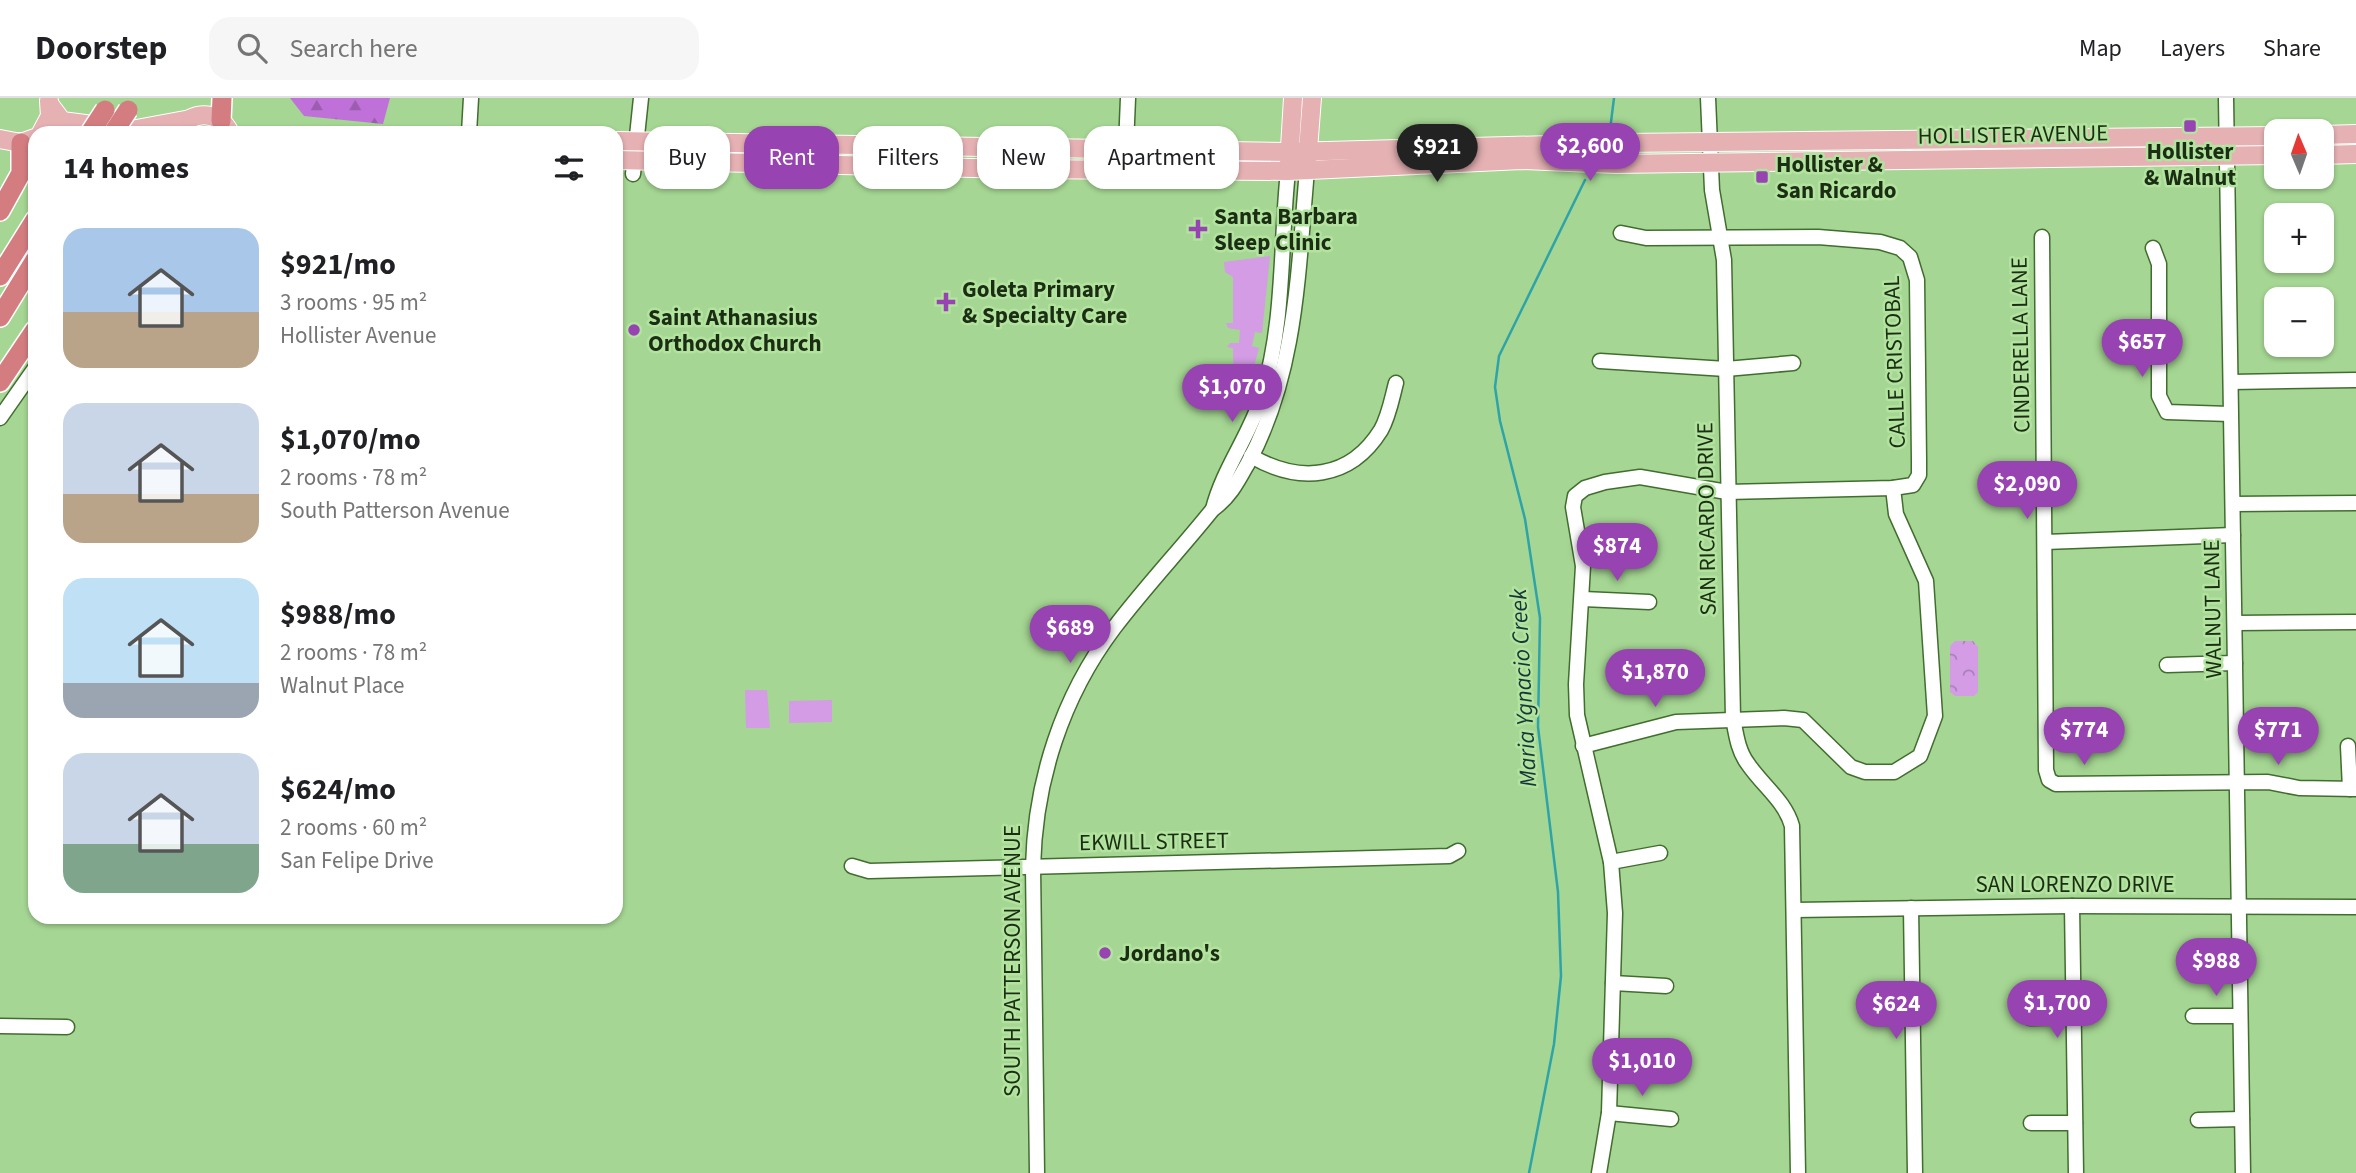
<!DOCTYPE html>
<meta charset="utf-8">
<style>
body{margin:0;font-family:"Source Sans 3",sans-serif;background:#f6f6f6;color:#202124;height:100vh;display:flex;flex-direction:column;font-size:26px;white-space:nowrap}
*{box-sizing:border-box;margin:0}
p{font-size:23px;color:#757577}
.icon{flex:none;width:38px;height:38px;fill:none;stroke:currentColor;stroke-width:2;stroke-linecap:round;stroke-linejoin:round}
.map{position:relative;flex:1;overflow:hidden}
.details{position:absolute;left:28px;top:28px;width:595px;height:798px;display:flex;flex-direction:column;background:#fff;border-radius:21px;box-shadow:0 2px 5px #0004}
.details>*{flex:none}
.top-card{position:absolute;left:644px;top:28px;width:665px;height:63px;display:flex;gap:14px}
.needle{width:46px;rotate:358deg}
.fabs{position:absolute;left:2264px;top:21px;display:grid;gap:14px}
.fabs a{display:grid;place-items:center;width:70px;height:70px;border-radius:14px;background:#fff;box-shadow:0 2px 5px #0004;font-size:35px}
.price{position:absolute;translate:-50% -60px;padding:0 16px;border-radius:24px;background:#9743b1;color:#fff;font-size:23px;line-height:46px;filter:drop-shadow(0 2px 4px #0008)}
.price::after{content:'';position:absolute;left:50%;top:42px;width:21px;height:16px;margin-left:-10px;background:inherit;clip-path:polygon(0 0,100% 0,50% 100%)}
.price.current{background:#222;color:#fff}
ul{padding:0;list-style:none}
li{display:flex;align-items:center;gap:21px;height:175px;padding:0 35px}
li span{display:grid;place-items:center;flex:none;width:196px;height:140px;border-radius:21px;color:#555}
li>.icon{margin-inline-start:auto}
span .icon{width:84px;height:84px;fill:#fffc;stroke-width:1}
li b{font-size:30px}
h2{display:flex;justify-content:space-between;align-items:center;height:84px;padding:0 35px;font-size:30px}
.chip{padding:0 24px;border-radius:21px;background:#fff;box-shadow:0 2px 5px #0004;font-size:24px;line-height:63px}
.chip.current{background:#9743b1;color:#fff}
header{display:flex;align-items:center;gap:42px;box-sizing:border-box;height:98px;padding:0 35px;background:#fff;border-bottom:2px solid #e0e0e0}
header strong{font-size:33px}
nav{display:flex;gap:38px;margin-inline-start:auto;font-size:24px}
.search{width:490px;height:63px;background:#f6f6f6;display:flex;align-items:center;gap:18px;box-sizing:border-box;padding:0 24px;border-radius:21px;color:#757577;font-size:26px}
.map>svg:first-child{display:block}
.grass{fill:#d39ce5}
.forest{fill:url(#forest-firs)}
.park{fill:url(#park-crowns)}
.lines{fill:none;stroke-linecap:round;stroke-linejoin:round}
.stream{stroke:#2ea4a7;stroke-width:2.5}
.minor-casing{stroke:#416d2f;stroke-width:17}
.major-casing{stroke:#fff;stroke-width:20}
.highway-casing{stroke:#fff;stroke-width:22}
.minor{stroke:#fff;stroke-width:14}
.major{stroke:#e5b1b3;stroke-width:18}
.highway{stroke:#d37d80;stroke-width:19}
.highway-bridge-casing{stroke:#fff;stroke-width:22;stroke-linecap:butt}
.highway-bridge{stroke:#d37d80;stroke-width:19}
.poi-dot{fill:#9743b1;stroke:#b2e39f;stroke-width:2.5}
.labels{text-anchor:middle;stroke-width:5;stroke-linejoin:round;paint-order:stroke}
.street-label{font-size:23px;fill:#1b2e14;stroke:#b2e39f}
.poi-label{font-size:23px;font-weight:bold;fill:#1b2e14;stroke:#b2e39f;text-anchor:start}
.water-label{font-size:24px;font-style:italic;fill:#153738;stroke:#b2e39f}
</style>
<header>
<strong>Doorstep</strong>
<div class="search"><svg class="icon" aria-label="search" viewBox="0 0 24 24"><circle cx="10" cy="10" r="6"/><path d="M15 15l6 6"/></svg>Search here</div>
<nav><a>Map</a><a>Layers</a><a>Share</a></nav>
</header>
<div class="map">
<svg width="2356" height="1075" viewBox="0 0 2356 1075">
<defs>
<pattern id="forest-firs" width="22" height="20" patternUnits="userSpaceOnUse" patternTransform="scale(1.75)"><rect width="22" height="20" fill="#c071d9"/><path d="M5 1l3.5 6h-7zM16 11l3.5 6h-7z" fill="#9b5daf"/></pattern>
<pattern id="park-crowns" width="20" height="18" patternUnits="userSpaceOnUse" patternTransform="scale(1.75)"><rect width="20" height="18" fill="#d39ce5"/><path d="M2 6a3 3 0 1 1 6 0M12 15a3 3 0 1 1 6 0" fill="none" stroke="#aa80b8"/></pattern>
</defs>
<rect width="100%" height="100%" fill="#a5d693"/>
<g class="grass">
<path d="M1270,158l-8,77 -7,-1 -3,14 7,2 -17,63 -8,-1 -1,-62 -6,-1 3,-4h9l1,-13 -12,-2 -2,-5h7v-46l-8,-5 -1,-10z"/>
<path d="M745,592h22l3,38h-24z"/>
<path d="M832,602v22l-43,1v-22z"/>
</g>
<path class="forest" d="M290,0h100l-7,26 -79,-8z"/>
<path class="park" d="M1955,543h18l5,6v45l-4,4h-19l-5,-4v-46z"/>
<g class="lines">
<g class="stream">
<path d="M1610,32l4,-32"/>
<path d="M1529,1075l25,-129 7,-68 -3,-84 -20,-165 2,-109 -15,-99 -25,-98 -5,-34 4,-31 86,-176"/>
</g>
<defs>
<g id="minor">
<path d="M1708,0l4,92 12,70 9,458c3,16 5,33 15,46 15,22 37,37 44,62l6,347"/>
<path d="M2226,0l17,1075"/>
<path d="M469,35l2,-35"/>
<path d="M1125,72l3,-72"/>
<path d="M633,76l8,-76"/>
<path d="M2042,139l4,533 3,10 7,4 212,-2 31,6 57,1"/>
<path d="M2153,150l6,16v132l8,16 63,2"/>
<path d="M1600,263l126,8 67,-6"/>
<path d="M2231,284l125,-2"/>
<path d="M0,320l35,-50"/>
<path d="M1251,358c48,28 99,24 130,-26 8,-14 11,-32 15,-47"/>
<path d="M2233,406l123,-1"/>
<path d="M1213,411c10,-40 37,-74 49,-113 23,-74 18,-150 26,-225"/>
<path d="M2045,444l188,-7"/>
<path d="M1583,501l66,3"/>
<path d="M2236,525l120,-1"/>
<path d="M2167,567l68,-2"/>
<path d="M1583,648l93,-24 108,-4 19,2 48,47 14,5h29l26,-16 15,-40 -9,-135 -30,-67 -3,-26"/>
<path d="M2348,648l2,43"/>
<path d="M1611,764l49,-9"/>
<path d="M852,768l17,5 580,-15 9,-5"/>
<path d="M2072,808l4,267"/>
<path d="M1911,810l4,265"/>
<path d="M1794,812l278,-4 284,1"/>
<path d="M1613,885l53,3"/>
<path d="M2193,918h47"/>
<path d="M2030,920l44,-1"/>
<path d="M0,928l67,1"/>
<path d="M1609,1015l62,6"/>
<path d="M2198,1022l44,-1"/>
<path d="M2031,1025h44"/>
<path d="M1037,1075l-4,-306c2,-86 29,-170 81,-239 31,-41 67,-79 99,-119 17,-12 25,-28 35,-46 49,-90 50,-193 59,-293"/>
<path d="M1599,1075l10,-60 6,-200 -4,-51 -34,-147 -1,-31 7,-118 -10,-59 2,-11 10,-8 20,-6 35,-5 87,15 166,-4 20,-3 6,-10v-14l-2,-181 -7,-23 -10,-9 -20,-6 -62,-5 -172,1 -25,-5"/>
</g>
<g id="major">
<path d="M50,7l12,16 69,9 54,-10"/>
<path d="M177,31c15,-18 42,-20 53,4"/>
<path d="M41,35l9,-17 -1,-15"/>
<path d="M2322,37l34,-1"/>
<path d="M0,41l21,4 14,-5"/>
<path d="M616,43l674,11 332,-9 655,-7"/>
<path d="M2322,57l34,-1"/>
<path d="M616,62l404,9 268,2 234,-11 93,4 662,-9"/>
<path d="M1307,65l5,-65"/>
<path d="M1289,66l4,-66"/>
</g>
<g id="highway">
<path d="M221,23l1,-23"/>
<path d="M0,113l21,-38v-30"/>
<path d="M0,178l35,-56"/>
<path d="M0,219l35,-57"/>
<path d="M0,284l35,-52"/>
</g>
</defs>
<use href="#minor" class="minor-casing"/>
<use href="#major" class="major-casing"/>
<use href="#highway" class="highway-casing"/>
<use href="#minor" class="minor"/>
<use href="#major" class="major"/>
<use href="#highway" class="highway"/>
<defs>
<g id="highway-bridge">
<path d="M90,35l15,-23"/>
<path d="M113,35l15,-23"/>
</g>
</defs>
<use href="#highway-bridge" class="highway-bridge-casing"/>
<use href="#highway-bridge" class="highway-bridge"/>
</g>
<g class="poi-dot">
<rect x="2183" y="21" width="14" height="14" rx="3.5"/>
<rect x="1755" y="72" width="14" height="14" rx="3.5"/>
<path d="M1194.5 120.5h7v7h7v7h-7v7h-7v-7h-7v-7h7z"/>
<path d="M942.5 193.5h7v7h7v7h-7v7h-7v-7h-7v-7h7z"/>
<circle cx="634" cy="232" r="7"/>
<circle cx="1105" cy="855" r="7"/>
</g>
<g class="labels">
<g class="street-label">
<text transform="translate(2013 36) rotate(-1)" y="8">HOLLISTER AVENUE</text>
<text transform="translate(2020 247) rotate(-91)" y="8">CINDERELLA LANE</text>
<text transform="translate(1894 264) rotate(-92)" y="8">CALLE CRISTOBAL</text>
<text transform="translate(1706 421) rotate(-91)" y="8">SAN RICARDO DRIVE</text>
<text transform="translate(2212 511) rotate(-91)" y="8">WALNUT LANE</text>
<text transform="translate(1154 743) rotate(-1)" y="8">EKWILL STREET</text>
<text x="2075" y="794">SAN LORENZO DRIVE</text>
<text transform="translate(1012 863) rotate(-90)" y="8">SOUTH PATTERSON AVENUE</text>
</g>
<g class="poi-label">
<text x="2190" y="61" text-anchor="middle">Hollister<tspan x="2190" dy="26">&amp; Walnut</tspan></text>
<text x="1776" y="74">Hollister &amp;<tspan x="1776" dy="26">San Ricardo</tspan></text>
<text x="1214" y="126">Santa Barbara<tspan x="1214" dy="26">Sleep Clinic</tspan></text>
<text x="962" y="199">Goleta Primary<tspan x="962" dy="26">&amp; Specialty Care</tspan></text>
<text x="648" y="227">Saint Athanasius<tspan x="648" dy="26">Orthodox Church</tspan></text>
<text x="1119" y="863">Jordano's</text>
</g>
<g class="water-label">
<text transform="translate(1523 590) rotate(-93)" y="8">Maria Ygnacio Creek</text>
</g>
</g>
</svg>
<div class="fabs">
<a><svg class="needle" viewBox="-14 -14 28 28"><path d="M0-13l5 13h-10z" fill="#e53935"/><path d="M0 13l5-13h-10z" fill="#757577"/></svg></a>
<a>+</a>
<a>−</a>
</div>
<b class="price" style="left:1590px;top:85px">$2,600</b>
<b class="price current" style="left:1437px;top:86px">$921</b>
<b class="price" style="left:2142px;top:281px">$657</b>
<b class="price" style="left:1232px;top:326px">$1,070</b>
<b class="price" style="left:2027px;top:423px">$2,090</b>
<b class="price" style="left:1617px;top:485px">$874</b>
<b class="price" style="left:1070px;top:567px">$689</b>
<b class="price" style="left:1655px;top:611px">$1,870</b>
<b class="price" style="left:2084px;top:669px">$774</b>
<b class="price" style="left:2278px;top:669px">$771</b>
<b class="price" style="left:2216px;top:900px">$988</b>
<b class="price" style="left:2057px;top:942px">$1,700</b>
<b class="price" style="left:1896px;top:943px">$624</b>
<b class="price" style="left:1642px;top:1000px">$1,010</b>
<div class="top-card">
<a class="chip">Buy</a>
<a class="chip current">Rent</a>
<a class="chip">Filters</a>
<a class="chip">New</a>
<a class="chip">Apartment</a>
</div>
<section class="details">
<h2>14 homes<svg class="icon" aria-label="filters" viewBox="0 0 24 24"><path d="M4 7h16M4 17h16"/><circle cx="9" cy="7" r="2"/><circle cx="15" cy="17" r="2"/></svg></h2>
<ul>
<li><span style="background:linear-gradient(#a9c7e8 60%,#b9a48a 0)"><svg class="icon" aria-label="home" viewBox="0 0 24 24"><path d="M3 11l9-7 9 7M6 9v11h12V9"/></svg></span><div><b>$921/mo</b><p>3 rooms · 95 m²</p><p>Hollister Avenue</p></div></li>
<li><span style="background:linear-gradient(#c9d6e8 65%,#b9a48a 0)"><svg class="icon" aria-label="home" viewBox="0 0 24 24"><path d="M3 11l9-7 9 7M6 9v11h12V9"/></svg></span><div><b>$1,070/mo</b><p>2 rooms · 78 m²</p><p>South Patterson Avenue</p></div></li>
<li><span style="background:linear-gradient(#bfe0f5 75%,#9aa5b1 0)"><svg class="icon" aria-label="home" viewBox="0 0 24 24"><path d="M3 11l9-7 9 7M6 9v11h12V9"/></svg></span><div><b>$988/mo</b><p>2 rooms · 78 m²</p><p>Walnut Place</p></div></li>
<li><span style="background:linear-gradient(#c9d6e8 65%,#7fa58c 0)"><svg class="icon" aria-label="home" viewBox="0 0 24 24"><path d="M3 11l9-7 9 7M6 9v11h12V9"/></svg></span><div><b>$624/mo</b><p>2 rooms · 60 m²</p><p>San Felipe Drive</p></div></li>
</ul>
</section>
</div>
